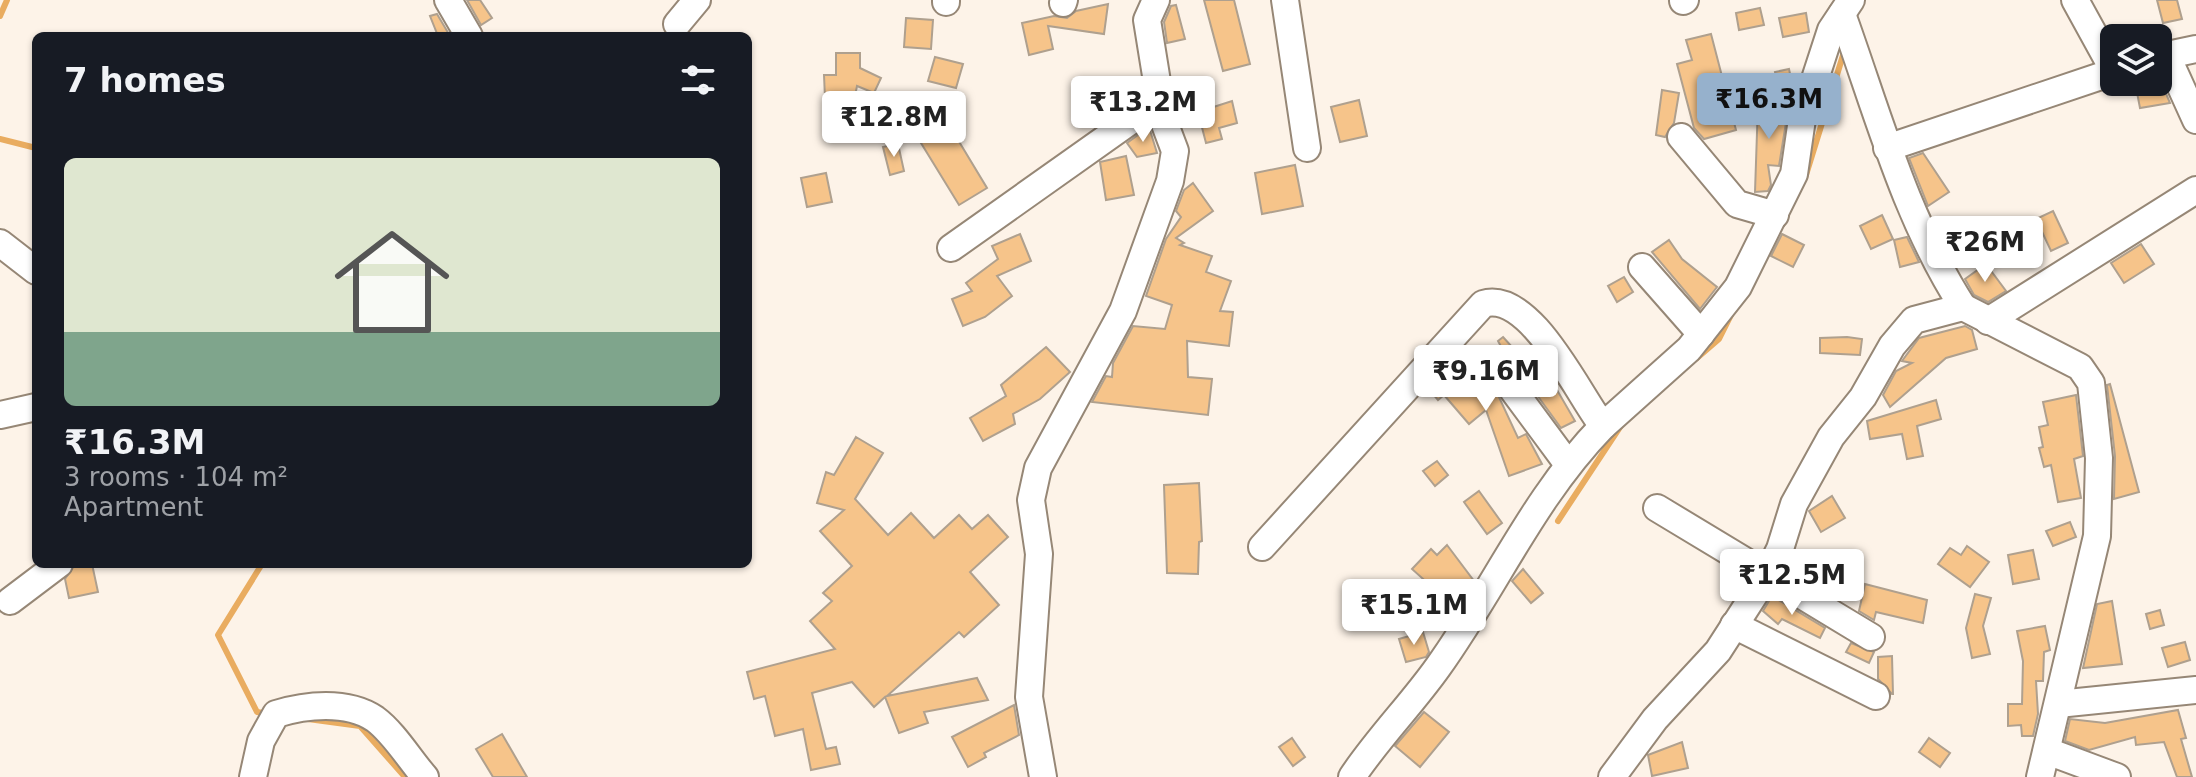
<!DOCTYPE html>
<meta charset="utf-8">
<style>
body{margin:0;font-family:"DejaVu Sans",sans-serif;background:#20242c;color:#f1f3f6;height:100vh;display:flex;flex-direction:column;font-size:30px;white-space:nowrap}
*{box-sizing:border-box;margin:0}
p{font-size:26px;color:#9ea1a6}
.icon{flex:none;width:44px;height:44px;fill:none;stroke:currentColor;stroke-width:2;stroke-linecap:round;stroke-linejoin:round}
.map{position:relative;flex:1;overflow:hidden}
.drawer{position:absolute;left:32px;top:32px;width:720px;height:536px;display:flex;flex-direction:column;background:#171b24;border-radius:12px;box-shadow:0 2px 6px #0004}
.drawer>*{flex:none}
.tools{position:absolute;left:2100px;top:24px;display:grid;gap:16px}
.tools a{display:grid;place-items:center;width:72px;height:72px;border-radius:12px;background:#171b24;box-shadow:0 2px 6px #0004;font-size:40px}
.price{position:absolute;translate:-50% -68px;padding:0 18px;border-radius:8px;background:#fff;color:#222;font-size:26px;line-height:52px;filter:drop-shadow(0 2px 4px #0008)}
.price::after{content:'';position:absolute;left:50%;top:48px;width:24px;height:18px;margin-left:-12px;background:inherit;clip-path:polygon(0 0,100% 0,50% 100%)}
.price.selected{background:#96b1cc;color:#111}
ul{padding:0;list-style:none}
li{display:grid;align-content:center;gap:16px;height:424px;padding:0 32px}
li span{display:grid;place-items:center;height:248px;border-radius:12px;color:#555}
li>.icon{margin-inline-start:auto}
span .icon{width:144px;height:144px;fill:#fffc;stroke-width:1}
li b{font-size:34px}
h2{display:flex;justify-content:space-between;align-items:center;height:96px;padding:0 32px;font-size:34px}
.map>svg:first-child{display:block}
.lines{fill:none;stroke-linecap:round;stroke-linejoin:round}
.stream{stroke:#e9ac60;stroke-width:6}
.building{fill:#f6c48a;stroke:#afa08e;stroke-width:2}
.minor-casing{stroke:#968776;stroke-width:30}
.minor{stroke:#fff;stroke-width:26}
</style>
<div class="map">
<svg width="2196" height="777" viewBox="0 0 2196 777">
<rect width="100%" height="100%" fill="#fdf3e8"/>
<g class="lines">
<g class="stream">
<path d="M0,16l7,-16"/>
<path d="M0,139l36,9"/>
<path d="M1805,178l39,-126"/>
<path d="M1697,358l22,-19 12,-24"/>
<path d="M1558,521l64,-97"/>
<path d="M262,564l-44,71 39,77 12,2"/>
<path d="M308,719l52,7 45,51"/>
</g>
</g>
<g class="building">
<path d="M467,0h13l12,18 -11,7z"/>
<path d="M1204,0h30l16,64 -27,7z"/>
<path d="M2157,0h20l5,19 -19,4z"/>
<path d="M1108,4l-4,30 -56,-8 5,23 -24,6 -7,-32 32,-7 13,2 9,-7z"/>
<path d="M1176,5l9,34 -18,4 -3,-21 7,-16z"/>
<path d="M1760,8l4,17 -25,5 -3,-17z"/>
<path d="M1806,13l3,19 -26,5 -4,-19z"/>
<path d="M437,14l13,22h-12l-8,-20z"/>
<path d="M906,18l27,2 -2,29 -27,-2z"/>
<path d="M1711,34l25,96 -32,9 -10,-11 -17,-64 15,-4 -6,-20z"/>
<path d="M836,53h24v15l21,10 -7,15 -17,-7 -2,10 -30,2 -1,-23h12z"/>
<path d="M935,57l28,7 -7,24 -28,-7z"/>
<path d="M1789,69l3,14 -14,3 -3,-14z"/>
<path d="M2158,75l12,28 -30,5 -5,-26h23z"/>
<path d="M1662,90l17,3 -5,30 -9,14 -9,-2z"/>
<path d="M1359,100l8,36 -27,6 -9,-35z"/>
<path d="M1232,101l5,22 -18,5 3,11 -16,4 -8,-31z"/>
<path d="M1758,103l31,1 -10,62 -11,-1 3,20 -3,6 -13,1z"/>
<path d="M949,125l38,63 -28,17 -38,-62z"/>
<path d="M1149,127l8,26 -20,4 -10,-14z"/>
<path d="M898,144l6,27 -14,4 -7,-28z"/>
<path d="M1923,153l26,39 -21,14 -19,-48z"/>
<path d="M1126,156l8,39 -28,5 -6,-38z"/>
<path d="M1295,165l8,41 -41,8 -7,-41z"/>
<path d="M826,173l6,29 -25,5 -6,-29z"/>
<path d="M1193,183l20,28 -37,27 8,5 -4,2 32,11 -6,16 25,9 -11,30 13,1 -4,34 -42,-5 1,36 24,2 -4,36 -116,-13 14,-26 6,1 1,-14 20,-37 32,3 7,-24 -26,-9 20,-57 15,-22 -5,-6 8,-21z"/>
<path d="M2053,211l15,32 -17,8 -15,-32z"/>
<path d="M1882,215l11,24 -22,10 -11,-23z"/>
<path d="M1020,234l11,27 -34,15 15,20 -27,21 -22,9 -11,-27 20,-8 -6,-8 32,-24 -6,-13z"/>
<path d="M1782,234l22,11 -11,22 -22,-11z"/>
<path d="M1907,237l12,25 -19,5 -6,-27z"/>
<path d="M1669,240l13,19 35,28 -17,22 -48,-57z"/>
<path d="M2141,244l13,20 -30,19 -13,-20z"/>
<path d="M1986,264l20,27 -18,11 -14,-7 -9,-16z"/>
<path d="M1624,277l9,15 -16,10 -9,-16z"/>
<path d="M1965,326l7,4 5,19 -31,9 -56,49 -7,-12 13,-24 16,-8 -10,-2 17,-23z"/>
<path d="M1503,337l29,32 10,-5 33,57 -14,7 -35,-48 -9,-5 -19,-34z"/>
<path d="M1847,337l15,2 -2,16 -40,-2v-15z"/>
<path d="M1046,347l24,25 -30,27 -27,15 2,10 -32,17 -13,-23 36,-22 -5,-11z"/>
<path d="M1453,361l15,16 23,-14 6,30 21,45 8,-4 16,30 -33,12 -23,-66 -17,14 -25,-29 -6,5 -10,-12z"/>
<path d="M2110,384l29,108 -25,7 1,-43 -8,-71z"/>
<path d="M2076,395l7,61 -9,3 7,39 -23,4 -7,-37 -7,2 -5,-19 4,-1 -4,-20 9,-2 -5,-23z"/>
<path d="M1936,400l5,19 -24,7 6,30 -16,3 -5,-25 -32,5 -3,-18z"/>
<path d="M856,437l27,16 -28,46 33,36 23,-22 23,25 25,-23 13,14 16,-14 20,22 -38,35 29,33 -35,32 -5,-5 -72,64 90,-18 11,22 -64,12 4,11 -29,10 -14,-36 -11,10 -22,-25 -40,11 14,56 10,-2 4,17 -29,6 -8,-41 -28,7 -10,-40 -11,3 -7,-27 88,-23 -25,-28 22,-20 -9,-8 29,-27 -32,-35 24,-21 -27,-7 9,-31 8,3z"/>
<path d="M1437,461l11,14 -13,11 -12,-15z"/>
<path d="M1199,483l3,58 -3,1 -1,32 -31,-1 -3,-88z"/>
<path d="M1479,491l23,32 -15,11 -23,-32z"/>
<path d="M1832,496l13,22 -24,14 -12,-21z"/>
<path d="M2070,522l6,15 -23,9 -7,-15z"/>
<path d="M1447,545l27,36 -19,20 4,3 -11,14 -7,-5 -18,14 -4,-4 22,-28 -29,-26 19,-20 6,6z"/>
<path d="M1967,546l22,16 -19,25 -32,-23 12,-16 11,7z"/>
<path d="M2033,550l6,29 -26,5 -5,-29z"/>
<path d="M75,564h17l6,28 -29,6 -4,-19z"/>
<path d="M1523,569l20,24 -12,10 -19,-22z"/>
<path d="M1865,584l62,16 -4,23 -47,-11 -2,8 -15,-9z"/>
<path d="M1975,594l16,4 -8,28 7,28 -18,4 -6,-30z"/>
<path d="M1772,596l53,32 -5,10 -38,-19 -4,5 -15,-13z"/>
<path d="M2112,601l10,63 -39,4 14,-64z"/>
<path d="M2160,610l4,15 -14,4 -4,-15z"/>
<path d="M2045,626l5,24 -6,2 -1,29h-7l2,33 -5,22h-11l-1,-11 -13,1v-22h14l1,-43 -6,-30z"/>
<path d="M1423,632l6,20 -3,5 -20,5 -7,-23z"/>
<path d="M2185,642l5,18 -22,7 -6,-19z"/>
<path d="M1851,643l23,9 -5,11 -23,-11z"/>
<path d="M1892,656l1,38h-1l-14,-15v-22z"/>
<path d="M1014,705l5,30 -35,18 2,4 -18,10 -16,-30z"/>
<path d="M2178,710l8,28 -5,1 11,38h-15l-13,-35 -28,3 -1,-8 -46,13 -24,-9 5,-22 35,4z"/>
<path d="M1424,712l25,20 -29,35 -25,-21z"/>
<path d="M502,734l25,43h-34l-17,-28z"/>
<path d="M1292,738l13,19 -12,9 -14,-19z"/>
<path d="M1929,738l21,15 -10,14 -21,-15z"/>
<path d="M1682,742l6,26 -36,8 -4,-21z"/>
</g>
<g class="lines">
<defs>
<g id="minor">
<path d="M448,0l21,36"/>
<path d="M1285,0l22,148"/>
<path d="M2075,0l39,71"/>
<path d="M1683,1l2,-1"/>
<path d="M946,2v-2"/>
<path d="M1063,3l1,-3"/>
<path d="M677,24l20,-24"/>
<path d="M2166,54l30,66"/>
<path d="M2158,57l38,-8"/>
<path d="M1681,137l56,67 38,11"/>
<path d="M1887,148l226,-76"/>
<path d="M0,243l36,28"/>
<path d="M951,248l209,-148"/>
<path d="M1642,267l59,67"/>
<path d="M1963,307l117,60 11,16 8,75 -2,78 -57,241"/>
<path d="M1988,321l208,-131"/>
<path d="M1513,390l54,73"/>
<path d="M0,415l36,-8"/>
<path d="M1657,508l214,129"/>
<path d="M1262,547l221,-243c48,-15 97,94 120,122l86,-77 49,-62 56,-113 8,-55 29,-89 20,-30"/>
<path d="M10,601l49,-37"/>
<path d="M1734,625l142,71"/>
<path d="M2058,704l138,-14"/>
<path d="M2047,751l70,26"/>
<path d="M253,777l8,-36 15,-27c29,-9 71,-14 99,5 19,14 35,41 50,58"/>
<path d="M1043,777l-14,-80 10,-143 -8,-54 7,-32 85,-157 47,-130 5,-30 -12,-32 -16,-99 9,-20"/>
<path d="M1352,777c26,-39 59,-72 86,-110 58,-81 95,-169 165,-241"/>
<path d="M1612,777l43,-58 63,-68 49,-76 13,-26 14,-45 37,-67 32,-40 29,-51 22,-26 49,-13c-58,-90 -85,-193 -121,-293"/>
</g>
</defs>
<use href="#minor" class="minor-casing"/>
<use href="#minor" class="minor"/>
</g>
</svg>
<div class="tools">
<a><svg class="icon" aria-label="layers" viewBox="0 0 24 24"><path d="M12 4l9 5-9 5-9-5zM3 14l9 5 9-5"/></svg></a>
</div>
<b class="price selected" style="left:1769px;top:141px">₹16.3M</b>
<b class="price" style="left:1143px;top:144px">₹13.2M</b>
<b class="price" style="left:894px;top:159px">₹12.8M</b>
<b class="price" style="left:1985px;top:284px">₹26M</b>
<b class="price" style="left:1486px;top:413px">₹9.16M</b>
<b class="price" style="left:1792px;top:617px">₹12.5M</b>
<b class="price" style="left:1414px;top:647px">₹15.1M</b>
<section class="drawer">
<h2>7 homes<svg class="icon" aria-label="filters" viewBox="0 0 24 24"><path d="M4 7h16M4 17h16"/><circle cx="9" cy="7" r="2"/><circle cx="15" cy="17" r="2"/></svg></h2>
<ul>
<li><span style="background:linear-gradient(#dfe7d0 70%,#7fa58c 0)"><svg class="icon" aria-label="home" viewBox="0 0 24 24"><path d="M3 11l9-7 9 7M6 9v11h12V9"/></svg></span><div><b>₹16.3M</b><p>3 rooms · 104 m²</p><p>Apartment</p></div></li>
</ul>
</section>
</div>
